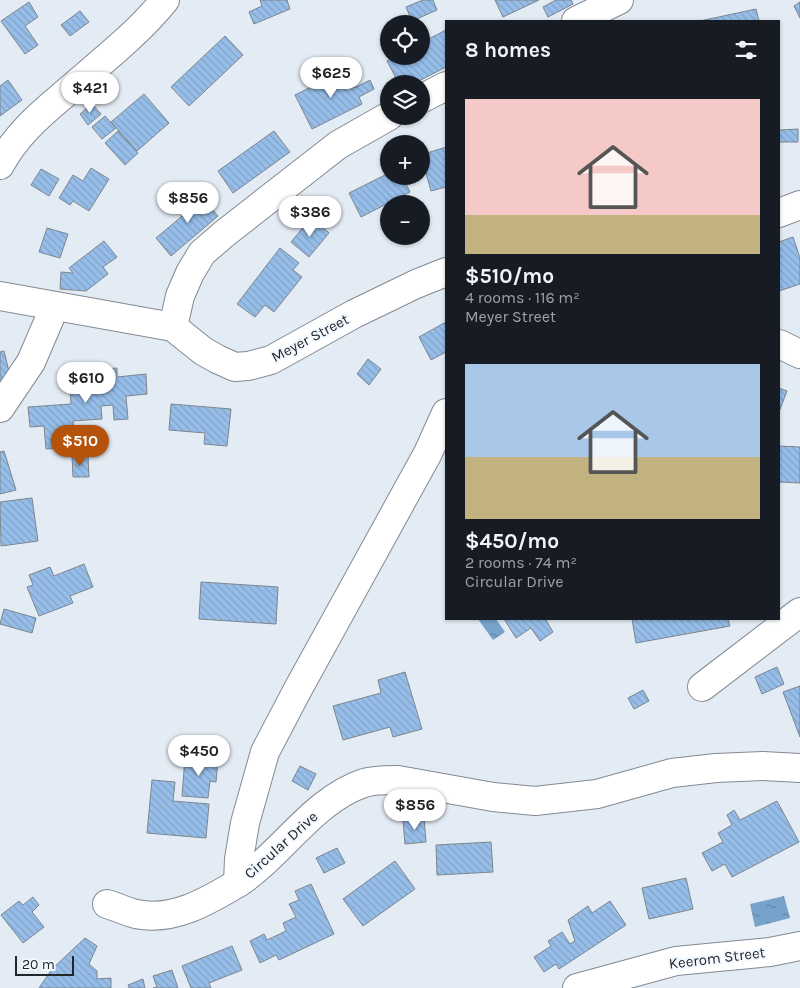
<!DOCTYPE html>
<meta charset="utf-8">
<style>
body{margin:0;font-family:Karla,sans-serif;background:#242831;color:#f1f3f6;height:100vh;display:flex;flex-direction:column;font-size:19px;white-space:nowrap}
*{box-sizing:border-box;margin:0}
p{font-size:16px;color:#9ea1a6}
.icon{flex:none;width:28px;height:28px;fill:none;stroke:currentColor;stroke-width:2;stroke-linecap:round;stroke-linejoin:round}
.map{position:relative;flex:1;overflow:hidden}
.panel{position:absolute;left:445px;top:20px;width:335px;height:600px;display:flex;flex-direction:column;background:#171b24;border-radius:0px;box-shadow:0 1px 4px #0004}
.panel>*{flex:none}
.tools{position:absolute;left:380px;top:15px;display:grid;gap:10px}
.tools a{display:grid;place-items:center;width:50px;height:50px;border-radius:50%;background:#171b24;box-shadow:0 1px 4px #0004;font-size:25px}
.scale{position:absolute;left:15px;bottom:12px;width:59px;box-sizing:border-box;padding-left:5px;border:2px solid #24272a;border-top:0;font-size:14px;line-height:18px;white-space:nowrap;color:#24272a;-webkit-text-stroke:4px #f2f8ff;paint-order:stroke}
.price{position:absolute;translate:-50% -42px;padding:0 11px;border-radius:18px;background:#fff;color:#222;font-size:16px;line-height:32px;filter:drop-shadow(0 1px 2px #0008)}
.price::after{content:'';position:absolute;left:50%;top:30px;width:15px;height:11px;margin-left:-8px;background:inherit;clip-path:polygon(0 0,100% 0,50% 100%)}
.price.current{background:#b45309;color:#fff}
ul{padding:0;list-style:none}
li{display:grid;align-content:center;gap:10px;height:265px;padding:0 20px}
li span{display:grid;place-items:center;height:155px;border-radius:0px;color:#555}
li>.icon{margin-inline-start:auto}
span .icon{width:90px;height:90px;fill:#fffc;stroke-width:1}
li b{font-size:21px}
h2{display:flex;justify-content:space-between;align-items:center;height:60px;padding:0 20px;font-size:21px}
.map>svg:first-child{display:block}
.water{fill:url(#water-ripples)}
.building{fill:url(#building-back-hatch);stroke:#7e858d}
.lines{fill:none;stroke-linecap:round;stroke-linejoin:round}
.minor-casing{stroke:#838a92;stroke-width:30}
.minor{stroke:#fff;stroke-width:28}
.labels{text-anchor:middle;stroke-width:4;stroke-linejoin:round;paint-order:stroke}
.street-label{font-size:15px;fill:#24272a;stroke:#f2f8ff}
</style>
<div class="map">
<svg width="800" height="988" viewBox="0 0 800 988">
<defs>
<pattern id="water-ripples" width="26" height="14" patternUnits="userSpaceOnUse" patternTransform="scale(1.25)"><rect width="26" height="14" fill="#77a2ca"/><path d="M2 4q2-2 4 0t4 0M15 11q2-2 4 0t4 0" fill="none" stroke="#6184a4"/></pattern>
<pattern id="building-back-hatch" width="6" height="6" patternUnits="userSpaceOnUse" patternTransform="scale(1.25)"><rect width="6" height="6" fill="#96bee9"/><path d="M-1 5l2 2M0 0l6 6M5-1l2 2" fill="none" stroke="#81a3c8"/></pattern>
</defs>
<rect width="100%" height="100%" fill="#e3ebf4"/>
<g class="water">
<path d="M478,619h18l9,13 -12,8z"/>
<path d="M784,896l6,22 -35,9 -5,-23z"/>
</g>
<g class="building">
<path d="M260,0h27l3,9 -36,15 -5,-12 13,-6z"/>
<path d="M423,0h10l4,10 -25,11 -6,-14z"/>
<path d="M495,0h44l-36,17z"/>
<path d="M556,0h15l2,4 -25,13 -5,-10z"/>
<path d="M29,2l9,15 -13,9 13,19 -13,9 -24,-33z"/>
<path d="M800,2v16l-6,-12z"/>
<path d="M756,9l3,12h-59z"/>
<path d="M80,11l9,11 -19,14 -9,-11z"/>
<path d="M446,30v37l-33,17h-14l-12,-23 9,-5h25v-13z"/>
<path d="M225,36l18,19 -54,51 -18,-19z"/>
<path d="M345,70l9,18 16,-8 4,9 -15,8 3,7 -50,25 -17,-34z"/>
<path d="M8,80l14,20 -22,16v-30z"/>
<path d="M144,94l25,29 -32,28 -26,-29z"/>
<path d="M92,104l9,10 -13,11 -8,-11z"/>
<path d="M105,116l11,12 -14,11 -10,-12z"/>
<path d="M798,129v13h-19v-12z"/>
<path d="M118,131l20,22 -13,12 -20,-22z"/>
<path d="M274,131l16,21 -57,41 -15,-22z"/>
<path d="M446,147v40l-15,4 -10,-36z"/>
<path d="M91,168l18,11 -20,32 -16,-10 -3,4 -11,-7 14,-23 10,6z"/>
<path d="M41,169l18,10 -10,17 -18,-11z"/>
<path d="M389,173v3h13l8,16 -49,25 -12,-24z"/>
<path d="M196,190l22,26 -47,40 -15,-18 31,-26 -7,-8z"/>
<path d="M311,218l18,15 -20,24 -18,-15z"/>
<path d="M47,228l21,6 -8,24 -21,-6z"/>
<path d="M793,237l7,21v26l-21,7v-49z"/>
<path d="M104,241l13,16 -14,10 5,7 -22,17 -26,-2 1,-17 12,1 -4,-5z"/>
<path d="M280,248l19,15 -6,7 9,7 -28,35 -9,-7 -10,12 -18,-13z"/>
<path d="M446,322v30l-15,8 -12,-23z"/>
<path d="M4,351l8,33 -12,2v-34z"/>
<path d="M368,359l13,10 -12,16 -12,-11z"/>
<path d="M117,368v9l29,-3 1,20 -21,2 2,23 -14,1 -1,-15 -12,1 1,13 -29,2 2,26 -29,2 -2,-23 -14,1 -2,-20 43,-3 -2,-32z"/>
<path d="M779,388l8,3 -8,21z"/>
<path d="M171,404l60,5 -4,37 -23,-2 1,-11 -36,-3z"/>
<path d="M779,446l21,1v36l-21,-1z"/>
<path d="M4,451l12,39 -16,4v-42z"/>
<path d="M72,456h16l1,21h-16z"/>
<path d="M32,498l6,43 -37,5 -1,-44z"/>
<path d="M84,564l9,23 -23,9 3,7 -34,13 -12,-29 6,-2 -4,-10 21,-8 4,9z"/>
<path d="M201,582l77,5 -2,37 -77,-5z"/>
<path d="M4,609l32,9 -4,15 -32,-9z"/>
<path d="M504,619h44l-2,1 7,12 -13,9 -9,-13 -15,10z"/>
<path d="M632,619h96l2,7 -94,17z"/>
<path d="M777,667l7,17 -22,10 -7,-17z"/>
<path d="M405,672l17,57 -29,8 -3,-10 -47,13 -10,-34 48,-13 -3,-13z"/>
<path d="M800,686v51l-17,-45z"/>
<path d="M643,690l6,11 -15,8 -6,-11z"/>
<path d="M185,758l33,2 -2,22 -6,-1 -2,17 -26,-2z"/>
<path d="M300,766l16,8 -8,16 -16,-9z"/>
<path d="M152,780l23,2 -2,19 36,3 -3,34 -59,-5z"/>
<path d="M777,801l22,41 -67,35 -7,-13 -13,7 -10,-18 21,-11 -5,-9 14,-8 -5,-10 7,-5 6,10z"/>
<path d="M424,818l2,24 -21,2 -2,-24z"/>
<path d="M491,842l2,30 -56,3 -1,-30z"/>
<path d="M337,848l8,15 -21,10 -8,-15z"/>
<path d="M395,861l20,28 -52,37 -20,-27z"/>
<path d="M686,878l7,31 -44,10 -7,-31z"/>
<path d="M311,884l23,50 -55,26 -3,-5 -16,8 -10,-22 14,-7 3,6 19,-9 -3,-8 13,-6 -7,-13 10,-4 -4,-9z"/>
<path d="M33,897l6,8 -7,7 12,15 -21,16 -22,-28 18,-14 4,4z"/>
<path d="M610,901l16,24 -67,44 -3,-5 -12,8 -10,-15 17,-11 -3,-5 14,-9 8,12 5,-3 -7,-21 20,-14 4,7z"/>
<path d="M85,938l12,8 -8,18 8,7v8l14,-1v10h-72l13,-19z"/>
<path d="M232,946l10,24 -33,13 2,5h-20l-9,-22z"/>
<path d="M172,970l6,18h-25l4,-1 -4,-11z"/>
<path d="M143,979l2,9h-16l-1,-3z"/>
</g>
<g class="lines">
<defs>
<g id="minor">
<path d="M576,21l43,-21"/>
<path d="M421,99l25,-13"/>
<path d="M0,165c15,-28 37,-48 61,-68 35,-31 75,-61 104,-97"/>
<path d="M779,213l21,-8"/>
<path d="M0,296l173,31 30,24 14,8 18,8 13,-1 23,-6 83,-46 62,-30 30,-12"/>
<path d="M173,327l7,-31 10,-23 12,-20 22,-19 114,-89 51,-29"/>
<path d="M779,344l21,10"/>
<path d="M0,408l31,-46 24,-56"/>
<path d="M446,413l-18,40 -130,236 -33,63 -20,71 -6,36 -1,24c43,-28 75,-83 126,-100 10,-3 23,-3 34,-3l95,17 42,4 62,-7 75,-21 44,-5 47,-2 37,2"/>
<path d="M702,687l98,-75"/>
<path d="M107,904c10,3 20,8 29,10 37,8 72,-13 102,-31"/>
<path d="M577,988l99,-27 94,-9 30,-6"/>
</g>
</defs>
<use href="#minor" class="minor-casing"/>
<use href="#minor" class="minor"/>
</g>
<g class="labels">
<g class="street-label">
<text transform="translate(310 338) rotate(-28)" y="5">Meyer Street</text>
<text transform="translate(281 845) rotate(-42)" y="5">Circular Drive</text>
<text transform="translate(717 958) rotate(-7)" y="5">Keerom Street</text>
</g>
</g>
</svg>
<div class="tools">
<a><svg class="icon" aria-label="locate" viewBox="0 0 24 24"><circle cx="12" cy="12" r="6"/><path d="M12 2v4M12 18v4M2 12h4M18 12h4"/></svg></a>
<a><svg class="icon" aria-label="layers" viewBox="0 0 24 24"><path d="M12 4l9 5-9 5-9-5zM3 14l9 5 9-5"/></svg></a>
<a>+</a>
<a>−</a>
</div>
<div class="scale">20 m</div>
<b class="price" style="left:331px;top:99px">$625</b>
<b class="price" style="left:90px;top:114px">$421</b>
<b class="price" style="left:188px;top:224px">$856</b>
<b class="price" style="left:310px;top:238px">$386</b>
<b class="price" style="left:86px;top:404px">$610</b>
<b class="price current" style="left:80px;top:467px">$510</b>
<b class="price" style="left:199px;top:777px">$450</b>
<b class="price" style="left:415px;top:831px">$856</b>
<section class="panel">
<h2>8 homes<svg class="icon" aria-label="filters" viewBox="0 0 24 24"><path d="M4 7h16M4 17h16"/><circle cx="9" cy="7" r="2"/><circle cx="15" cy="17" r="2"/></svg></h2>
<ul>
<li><span style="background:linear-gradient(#f6c9c9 75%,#c2b280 0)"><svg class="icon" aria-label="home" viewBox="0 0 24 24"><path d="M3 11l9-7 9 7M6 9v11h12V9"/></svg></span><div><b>$510/mo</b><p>4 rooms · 116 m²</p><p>Meyer Street</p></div></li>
<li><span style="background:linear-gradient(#a9c7e8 60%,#c2b280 0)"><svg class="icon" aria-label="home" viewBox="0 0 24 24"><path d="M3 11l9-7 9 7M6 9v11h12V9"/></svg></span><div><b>$450/mo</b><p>2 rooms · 74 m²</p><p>Circular Drive</p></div></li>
</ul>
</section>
</div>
